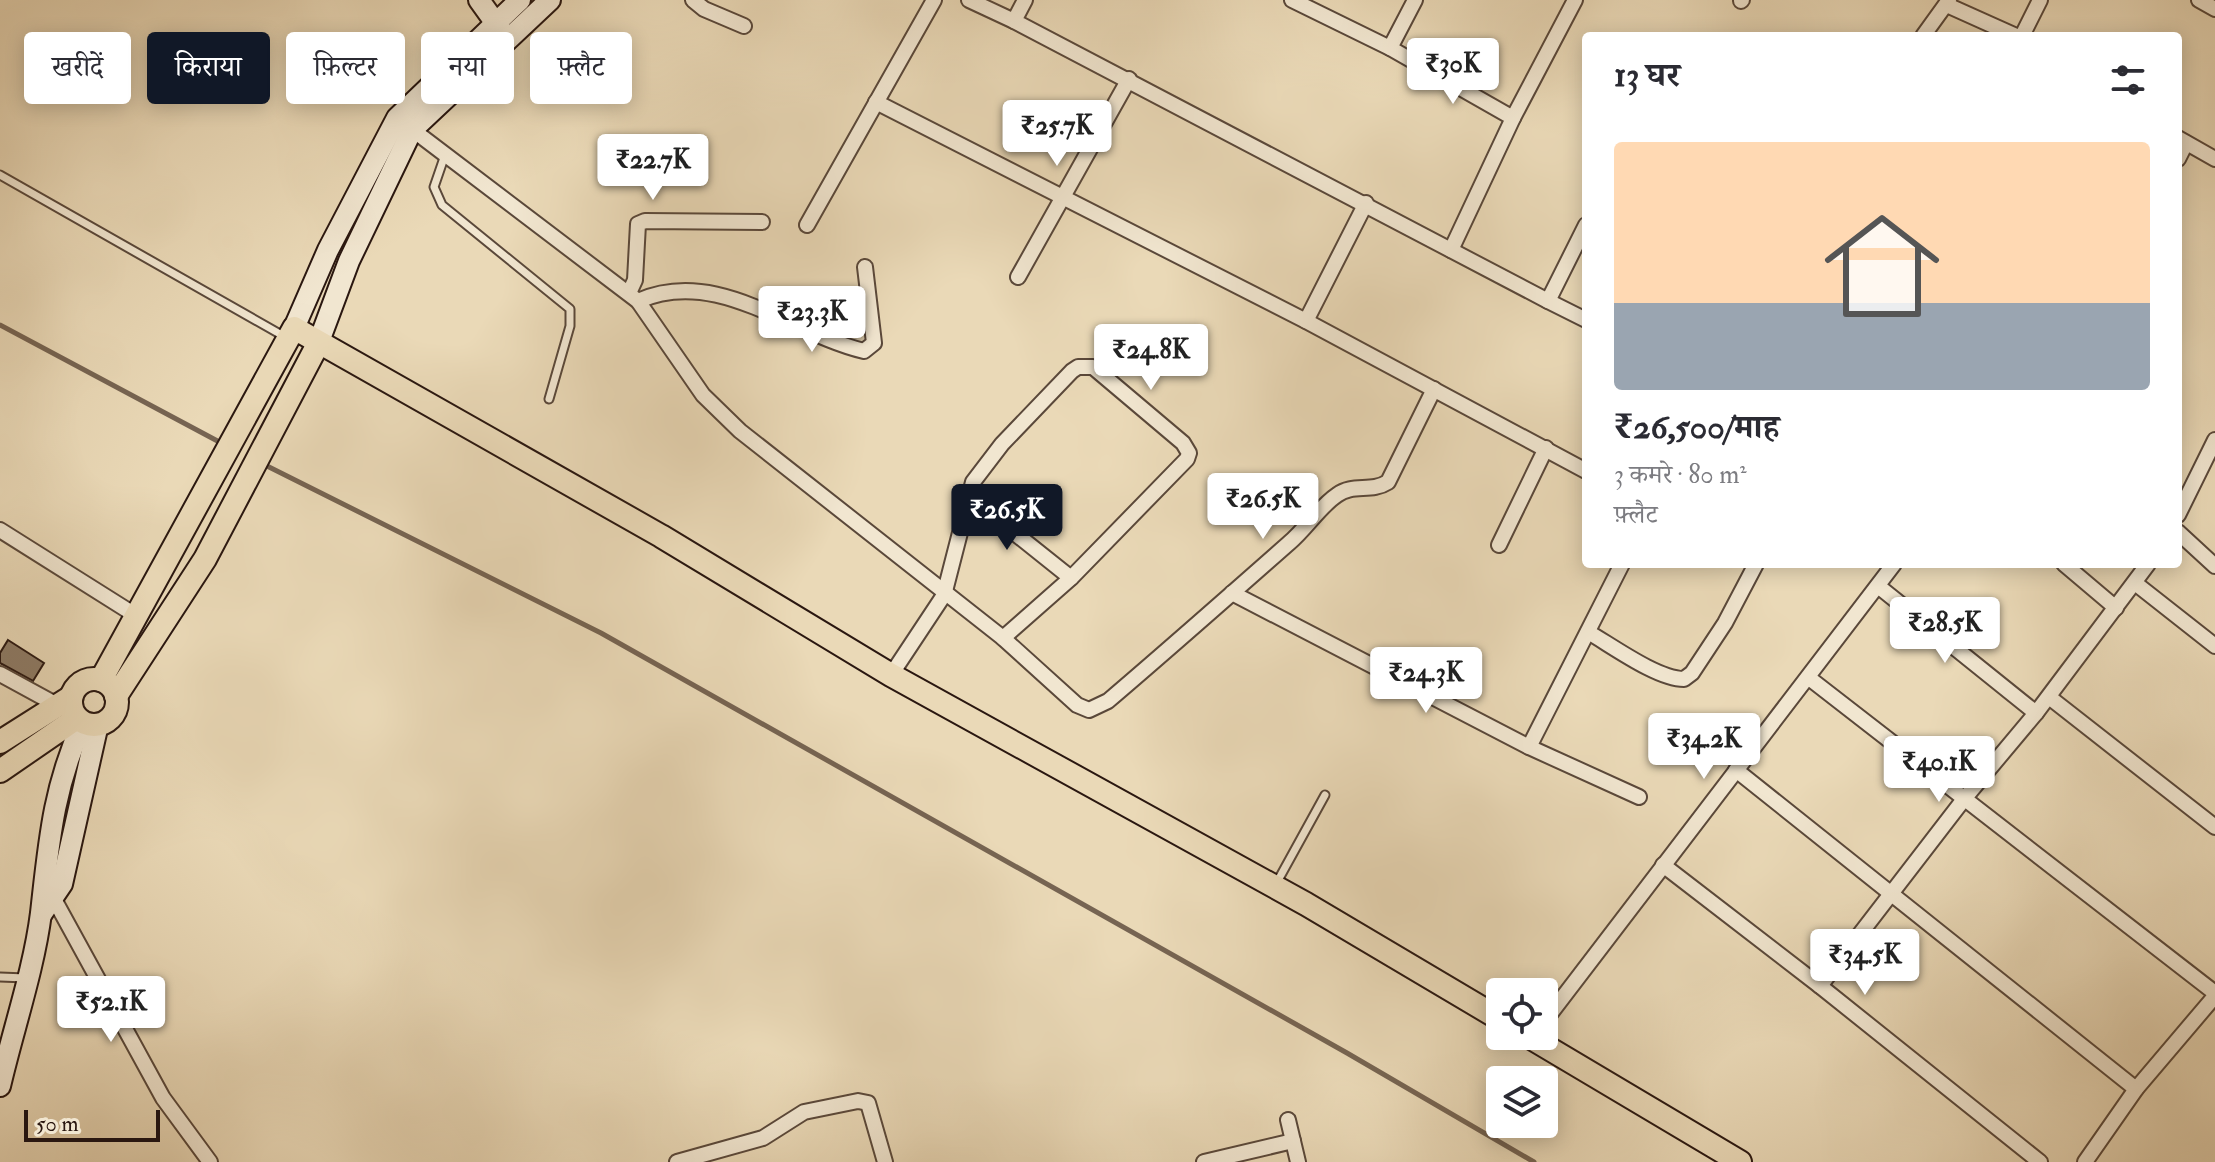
<!DOCTYPE html>
<html lang="hi">
<meta charset="utf-8">
<style>
body{margin:0;font-family:"IM FELL Double Pica","Noto Serif Devanagari",serif;background:#f2f2f3;color:#2b2b33;height:100vh;display:flex;flex-direction:column;font-size:30px;white-space:nowrap}
*{box-sizing:border-box;margin:0}
p{font-size:26px;color:#7c7c81}
.icon{flex:none;width:44px;height:44px;fill:none;stroke:currentColor;stroke-width:2;stroke-linecap:round;stroke-linejoin:round}
.map{position:relative;flex:1;overflow:hidden}
.side{position:absolute;left:1582px;top:32px;width:600px;height:536px;display:flex;flex-direction:column;background:#fff;border-radius:8px;box-shadow:0 4px 20px #0003}
.side>*{flex:none}
.top-card{position:absolute;left:24px;top:32px;width:760px;height:72px;display:flex;gap:16px}
.controls{position:absolute;left:1486px;top:978px;display:grid;gap:16px}
.controls a{display:grid;place-items:center;width:72px;height:72px;border-radius:8px;background:#fff;box-shadow:0 4px 20px #0003;font-size:40px}
.scale{position:absolute;left:24px;bottom:20px;width:136px;box-sizing:border-box;padding-left:8px;border:4px solid #2a1710;border-top:0;font-size:22px;line-height:28px;white-space:nowrap;color:#2a1710;-webkit-text-stroke:6px #f1e6d0;paint-order:stroke}
.price{position:absolute;translate:-50% -68px;padding:0 18px;border-radius:8px;background:#fff;color:#222;font-size:26px;line-height:52px;filter:drop-shadow(0 2px 4px #0008)}
.price::after{content:'';position:absolute;left:50%;top:48px;width:24px;height:18px;margin-left:-12px;background:inherit;clip-path:polygon(0 0,100% 0,50% 100%)}
.price.current{background:#111827;color:#fff}
ul{padding:0;list-style:none}
li{display:grid;align-content:center;gap:16px;height:424px;padding:0 32px}
li+li{border-top:2px solid #e1e1e2}
li span{display:grid;place-items:center;height:248px;border-radius:8px;color:#555}
li>.icon{margin-inline-start:auto}
span .icon{width:144px;height:144px;fill:#fffc;stroke-width:1}
li b{font-size:34px}
h2{display:flex;justify-content:space-between;align-items:center;height:96px;padding:0 32px;font-size:34px}
.chip{padding:0 28px;border-radius:8px;background:#fff;box-shadow:0 4px 20px #0003;font-size:28px;line-height:72px}
.chip.current{background:#111827;color:#fff}
.map>svg:first-child{display:block}
.lines{fill:none;stroke-linecap:round;stroke-linejoin:round}
.stream{stroke:#766452;stroke-width:5}
.building{fill:#8e7c67;stroke:#2a1710;stroke-width:2}
.lane-casing{stroke:#5a483a;stroke-width:11}
.street-casing{stroke:#5a483a;stroke-width:18}
.secondary-casing{stroke:#2a1710;stroke-width:24}
.primary-casing{stroke:#2a1710;stroke-width:26}
.lane{stroke:#f1e6d0;stroke-width:7}
.street{stroke:#f1e6d0;stroke-width:14}
.secondary{stroke:#f1e6d0;stroke-width:20}
.primary{stroke:#ead9b7;stroke-width:22}
</style>
<div class="map">
<svg width="2215" height="1162" viewBox="0 0 2215 1162">
<rect width="100%" height="100%" fill="#ead9b7"/>
<filter id="stains"><feTurbulence type="fractalNoise" baseFrequency=".0025" numOctaves="4"/><feColorMatrix values="0 0 0 0 .2 0 0 0 0 .09 0 0 0 0 .02 0 0 0 .5 -.17"/></filter>
<radialGradient id="worn" r=".72"><stop offset=".6" stop-color="#630" stop-opacity="0"/><stop offset="1" stop-color="#630" stop-opacity=".3"/></radialGradient>
<g class="lines">
<g class="stream">
<path d="M0,325l225,120"/>
<path d="M263,464l338,169 746,420 187,109"/>
</g>
</g>
<path class="building" d="M8,640l36,23 -11,18 -33,-18v-10z"/>
<g class="lines">
<defs>
<g id="lane">
<path d="M445,155l-11,32 8,18 128,104v17l-21,73"/>
<path d="M0,175l287,163"/>
<path d="M1276,884l49,-89"/>
<path d="M0,977l26,1"/>
</g>
<g id="street">
<path d="M693,0l11,9 40,17"/>
<path d="M969,0l45,21"/>
<path d="M1025,0l-11,21 534,280 38,-76"/>
<path d="M1292,0l98,48"/>
<path d="M1415,0l-25,48 123,70 -62,132"/>
<path d="M2199,0l16,9"/>
<path d="M1741,1l1,-1"/>
<path d="M1947,5l69,31"/>
<path d="M1923,36l26,-36"/>
<path d="M2022,36l18,-36"/>
<path d="M876,102l430,219 280,150"/>
<path d="M1513,118l62,-118"/>
<path d="M405,124l233,177 65,94 37,36 263,207 74,67 12,5 19,-9c61,-52 121,-105 181,-158 17,-14 30,-36 48,-48 16,-12 34,-2 51,-13l46,-93"/>
<path d="M2178,138l37,21"/>
<path d="M2178,159l8,-16"/>
<path d="M807,225l127,-225"/>
<path d="M1018,277l111,-198"/>
<path d="M629,293l6,-13 3,-56 7,-3 117,1"/>
<path d="M638,301c79,-35 151,32 226,50l10,-8 -9,-76"/>
<path d="M1548,301l38,19"/>
<path d="M1306,321l60,-118"/>
<path d="M967,495l104,83"/>
<path d="M2178,515l37,-75"/>
<path d="M0,530l135,85"/>
<path d="M2178,532l37,34"/>
<path d="M1499,545l47,-97"/>
<path d="M2064,564l52,44"/>
<path d="M2135,583l80,63"/>
<path d="M1878,586l158,127"/>
<path d="M1232,593l297,154 110,50"/>
<path d="M1588,632c23,13 69,47 96,47l8,-6 33,-50 31,-59"/>
<path d="M0,674l57,31"/>
<path d="M891,675l53,-80 29,-113 29,-38 70,-73 6,-4h15l90,76 6,10 -2,6 -116,119 -68,60"/>
<path d="M1809,678l406,315"/>
<path d="M2049,697l166,130"/>
<path d="M1529,747l93,-183"/>
<path d="M1736,770l400,319"/>
<path d="M1663,865l157,121 220,176"/>
<path d="M54,899l109,199 47,64"/>
<path d="M1820,986l144,-187 72,-86 112,-149"/>
<path d="M1544,1022l350,-458"/>
<path d="M1288,1120l10,42"/>
<path d="M677,1162l86,-24 41,-26 54,-11 10,2 17,59"/>
<path d="M1204,1162l89,-21"/>
<path d="M2085,1162l51,-73 79,-93"/>
</g>
<g id="secondary">
<path d="M479,0l23,32"/>
<path d="M294,328l34,-78 69,-132 123,-118"/>
<path d="M318,344l31,-83 63,-131 138,-130"/>
<path d="M41,915l21,-31 36,-160"/>
<path d="M0,1086c13,-56 34,-117 41,-173 8,-71 12,-125 42,-191"/>
</g>
<g id="primary">
<circle cx="94" cy="702" r="23"/>
<path d="M101,680l193,-352 367,208 230,139 415,229 194,115"/>
<path d="M116,696l89,-137 113,-215"/>
<path d="M0,742l71,-45"/>
<path d="M0,771l77,-53"/>
<path d="M1528,1036l212,126"/>
</g>
</defs>
<use href="#lane" class="lane-casing"/>
<use href="#street" class="street-casing"/>
<use href="#secondary" class="secondary-casing"/>
<use href="#primary" class="primary-casing"/>
<use href="#lane" class="lane"/>
<use href="#street" class="street"/>
<use href="#secondary" class="secondary"/>
<use href="#primary" class="primary"/>
</g>
<rect width="100%" height="100%" filter="url(#stains)"/>
<rect width="100%" height="100%" fill="url(#worn)"/>
</svg>
<div class="controls">
<a><svg class="icon" aria-label="locate" viewBox="0 0 24 24"><circle cx="12" cy="12" r="6"/><path d="M12 2v4M12 18v4M2 12h4M18 12h4"/></svg></a>
<a><svg class="icon" aria-label="layers" viewBox="0 0 24 24"><path d="M12 4l9 5-9 5-9-5zM3 14l9 5 9-5"/></svg></a>
</div>
<div class="scale">50 m</div>
<b class="price" style="left:1453px;top:106px">₹30K</b>
<b class="price" style="left:1057px;top:168px">₹25.7K</b>
<b class="price" style="left:653px;top:202px">₹22.7K</b>
<b class="price" style="left:812px;top:354px">₹23.3K</b>
<b class="price" style="left:1151px;top:392px">₹24.8K</b>
<b class="price" style="left:1263px;top:541px">₹26.5K</b>
<b class="price current" style="left:1007px;top:552px">₹26.5K</b>
<b class="price" style="left:1945px;top:665px">₹28.5K</b>
<b class="price" style="left:1426px;top:715px">₹24.3K</b>
<b class="price" style="left:1704px;top:781px">₹34.2K</b>
<b class="price" style="left:1939px;top:804px">₹40.1K</b>
<b class="price" style="left:1865px;top:997px">₹34.5K</b>
<b class="price" style="left:111px;top:1044px">₹52.1K</b>
<div class="top-card">
<a class="chip">खरीदें</a>
<a class="chip current">किराया</a>
<a class="chip">फ़िल्टर</a>
<a class="chip">नया</a>
<a class="chip">फ़्लैट</a>
</div>
<section class="side">
<h2>13 घर<svg class="icon" aria-label="filters" viewBox="0 0 24 24"><path d="M4 7h16M4 17h16"/><circle cx="9" cy="7" r="2"/><circle cx="15" cy="17" r="2"/></svg></h2>
<ul>
<li><span style="background:linear-gradient(#ffd9b3 65%,#9aa5b1 0)"><svg class="icon" aria-label="home" viewBox="0 0 24 24"><path d="M3 11l9-7 9 7M6 9v11h12V9"/></svg></span><div><b>₹26,500/माह</b><p>3 कमरे · 80 m²</p><p>फ़्लैट</p></div></li>
</ul>
</section>
</div>
